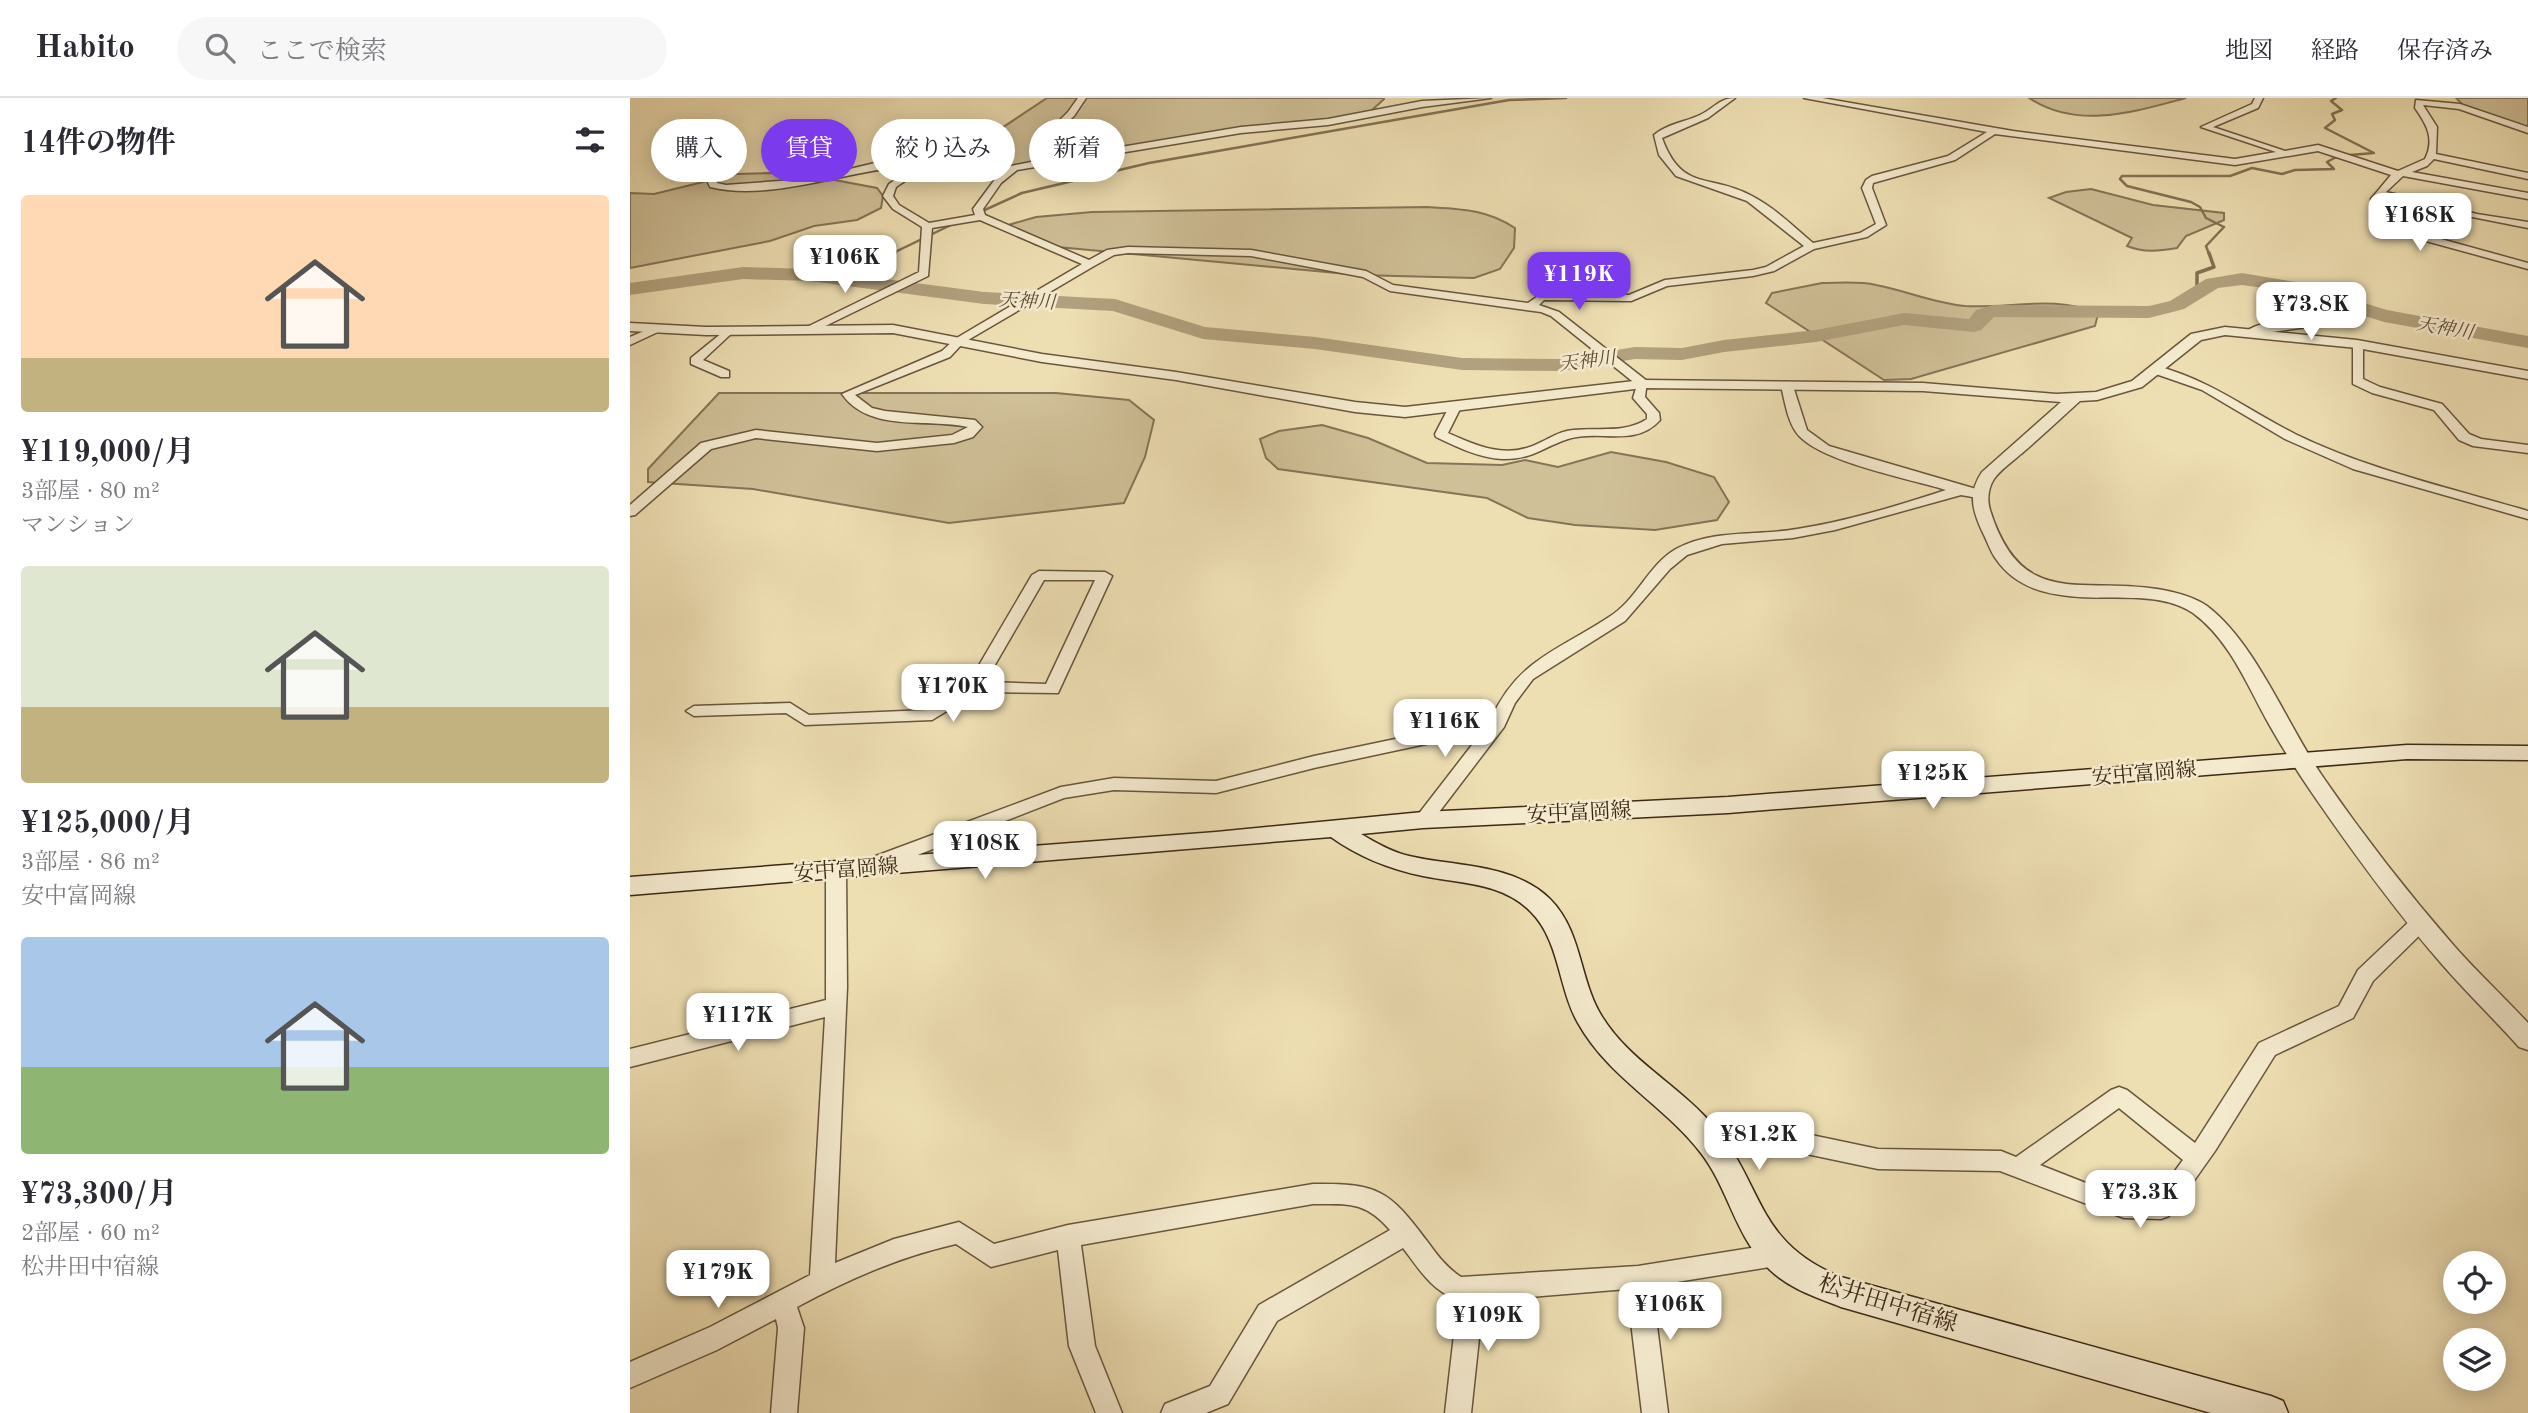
<!DOCTYPE html>
<html lang="ja">
<meta charset="utf-8">
<style>
body{margin:0;font-family:"Old Standard TT","Noto Serif JP",serif;background:#f7f7f7;color:#2b2b33;height:100vh;display:flex;flex-direction:column;font-size:26px;white-space:nowrap}
*{box-sizing:border-box;margin:0}
p{font-size:23px;color:#7c7c81}
.icon{flex:none;width:38px;height:38px;fill:none;stroke:currentColor;stroke-width:2;stroke-linecap:round;stroke-linejoin:round}
.map{position:relative;flex:1;overflow:hidden}
.drawer{display:flex;flex-direction:column;background:#fff;width:630px}
.drawer>*{flex:none}
.hud{position:absolute;left:21px;top:21px;width:665px;height:63px;display:flex;gap:14px}
.tools{position:absolute;left:1813px;top:1153px;display:grid;gap:14px}
.tools a{display:grid;place-items:center;width:63px;height:63px;border-radius:50%;background:#fff;box-shadow:0 4px 18px #0003;font-size:35px}
.price{position:absolute;translate:-50% -60px;padding:0 16px;border-radius:14px;background:#fff;color:#222;font-size:23px;line-height:46px;filter:drop-shadow(0 2px 4px #0008)}
.price::after{content:'';position:absolute;left:50%;top:42px;width:21px;height:16px;margin-left:-10px;background:inherit;clip-path:polygon(0 0,100% 0,50% 100%)}
.price.selected{background:#7c3aed;color:#fff}
ul{padding:0;list-style:none}
li{display:grid;align-content:center;gap:14px;height:371px;padding:0 21px}
li span{display:grid;place-items:center;height:217px;border-radius:7px;color:#555}
li>.icon{margin-inline-start:auto}
span .icon{width:126px;height:126px;fill:#fffc;stroke-width:1}
li b{font-size:30px}
h2{display:flex;justify-content:space-between;align-items:center;height:84px;padding:0 21px;font-size:30px}
.pill{padding:0 24px;border-radius:32px;background:#fff;box-shadow:0 4px 18px #0003;font-size:24px;line-height:63px}
.pill.selected{background:#7c3aed;color:#fff}
header{display:flex;align-items:center;gap:42px;box-sizing:border-box;height:98px;padding:0 35px;background:#fff;border-bottom:2px solid #e1e1e2}
header strong{font-size:33px}
nav{display:flex;gap:38px;margin-inline-start:auto;font-size:24px}
.search{width:490px;height:63px;background:#f7f7f7;display:flex;align-items:center;gap:18px;box-sizing:border-box;padding:0 24px;border-radius:38px;color:#7c7c81;font-size:26px}
main{display:flex;flex:1;min-height:0}
.map>svg:first-child{display:block}
.green{fill:#d0c098;stroke:#867457;stroke-width:2}
.lines{fill:none;stroke-linecap:round;stroke-linejoin:round}
.stream-far1{stroke:#837154;stroke-width:2.5}
.stream{stroke:#837154;stroke-width:3.5}
.river{fill:#b2a17e;fill-rule:evenodd}
.minor-casing{stroke:#69563d;stroke-width:3}
.tertiary-casing{stroke:#69563d;stroke-width:3}
.secondary-casing{stroke:#3d2916;stroke-width:3}
.minor{fill:#f4eace;fill-rule:evenodd}
.tertiary{fill:#f4eace;fill-rule:evenodd}
.secondary{fill:#f4eace;fill-rule:evenodd}
.labels{text-anchor:middle;stroke-width:5;stroke-linejoin:round;paint-order:stroke}
.far-water-label{font-size:19px;font-style:italic;fill:#604d35;stroke:#f4eace}
.street-label{font-size:21px;fill:#3d2916;stroke:#f4eace}
.near-street-label{font-size:24px;fill:#3d2916;stroke:#f4eace}
</style>
<header>
<strong>Habito</strong>
<div class="search"><svg class="icon" aria-label="search" viewBox="0 0 24 24"><circle cx="10" cy="10" r="6"/><path d="M15 15l6 6"/></svg>ここで検索</div>
<nav><a>地図</a><a>経路</a><a>保存済み</a></nav>
</header>
<main>
<section class="drawer">
<h2>14件の物件<svg class="icon" aria-label="filters" viewBox="0 0 24 24"><path d="M4 7h16M4 17h16"/><circle cx="9" cy="7" r="2"/><circle cx="15" cy="17" r="2"/></svg></h2>
<ul>
<li><span style="background:linear-gradient(#ffd9b3 75%,#c2b280 0)"><svg class="icon" aria-label="home" viewBox="0 0 24 24"><path d="M3 11l9-7 9 7M6 9v11h12V9"/></svg></span><div><b>¥119,000/月</b><p>3部屋 · 80 m²</p><p>マンション</p></div></li>
<li><span style="background:linear-gradient(#dfe7d0 65%,#c2b280 0)"><svg class="icon" aria-label="home" viewBox="0 0 24 24"><path d="M3 11l9-7 9 7M6 9v11h12V9"/></svg></span><div><b>¥125,000/月</b><p>3部屋 · 86 m²</p><p>安中富岡線</p></div></li>
<li><span style="background:linear-gradient(#a9c7e8 60%,#8fb573 0)"><svg class="icon" aria-label="home" viewBox="0 0 24 24"><path d="M3 11l9-7 9 7M6 9v11h12V9"/></svg></span><div><b>¥73,300/月</b><p>2部屋 · 60 m²</p><p>松井田中宿線</p></div></li>
</ul>
</section>
<div class="map">
<svg width="1898" height="1315" viewBox="0 0 1898 1315">
<rect width="100%" height="100%" fill="#eedfb3"/>
<filter id="stains"><feTurbulence type="fractalNoise" baseFrequency=".00286" numOctaves="4"/><feColorMatrix values="0 0 0 0 .2 0 0 0 0 .09 0 0 0 0 .02 0 0 0 .5 -.17"/></filter>
<radialGradient id="worn" r=".72"><stop offset=".6" stop-color="#630" stop-opacity="0"/><stop offset="1" stop-color="#630" stop-opacity=".3"/></radialGradient>
<g class="green">
<path d="M417,0h337v1l-14,13 -33,7 -372,55h-21l-1,-7z"/>
<path d="M1399,0h157c-53,14 -108,32 -157,0z"/>
<path d="M1826,0h72v30l-63,-21z"/>
<path d="M140,75l54,5 53,10 6,8 -2,12 -24,12 -43,6 -44,15 -140,27v-75l24,1 82,-20z"/>
<path d="M1461,91l62,16 71,8v7l-38,16 -9,12c-18,3 -33,5 -50,-2l5,-8 -83,-40 17,-6z"/>
<path d="M797,109c34,2 59,2 88,21l-1,20 -14,21 -26,9 -116,-3 -322,-30 -20,-11 -8,-9 28,-8 56,-5z"/>
<path d="M1192,185c17,0 37,-2 54,2 31,6 58,18 89,21 45,3 91,-12 133,8l-3,12 -184,53 -27,1 -118,-77 6,-10z"/>
<path d="M89,295h337l73,7 25,20 -9,37 -21,46 -175,20 -196,-34 -105,-7v-13z"/>
<path d="M692,327l46,13 59,25 75,2 23,-5 33,7 53,-15 55,10 48,15 15,25 -12,18 -62,10 -80,-5 -47,-7 -41,-20 -209,-29 -12,-11 -6,-19 19,-8z"/>
</g>
<g class="lines">
<g class="stream-far1">
<path d="M337,120l55,-25 127,-30 360,-63 57,-2"/>
<path d="M261,156l64,-31"/>
<path d="M1579,156l-3,-8 18,-19 -18,-9 -6,-11 -9,-5 -64,-16 -7,-7 2,-3h108l22,-8 30,6 13,-4 39,-1 -7,-7 11,-6 36,-3 -49,-25 10,-8 -3,-6 10,-4 -11,-9 5,-3"/>
</g>
<g class="stream">
<path d="M213,180l52,-25"/>
<path d="M1567,194v-19l17,-6 -5,-14"/>
</g>
<path class="river" d="M113,169l67,2 174,23 131,7 90,28 110,10 147,21 99,1 74,-12 47,1 42,-8 92,-10 88,-17 65,6 7,-9 17,-5 156,1 21,-5 36,-22 36,-6 53,9 92,28 141,26v12l-144,-26 -99,-31 -43,-6 -24,3 -34,21 -35,9 -155,-1 -13,13 -7,2 -70,-7 -88,17 -92,10 -42,8 -47,-1 -74,12 -99,-1 -147,-21 -112,-10 -90,-28 -129,-7 -174,-23 -67,-2 -113,16v-12z"/>
<defs>
<g id="minor">
<path d="M448,0h8l-12,18 -24,23 9,8 -16,13 198,-33 87,-8 94,-18 69,-3 -69,9 -94,18 -87,8 -224,37 -16,13 -18,26 2,6 104,45 18,-10 21,-3 123,3 115,21 27,14 135,18 13,-9 88,1 36,-15 88,-10 13,-3 38,-21 -57,-45 -71,-25 -17,-21 -5,-20c13,-11 31,-13 46,-20 13,-6 20,-17 35,-17l-27,20 -46,20c20,55 48,35 90,58 23,12 42,31 61,47l47,-10 16,-9 -14,-36 4,-8 6,-4 76,-20 39,-24 -183,-34h18l191,33 222,28 41,-7 -75,-25 51,-23 3,-6h8l-5,10 -45,19 72,24 33,-6 80,26 27,-12c10,-20 2,-34 -10,-51l1,-8 44,4 68,23v6l-69,-24 -36,-4 14,22 -1,27 92,19v6l-94,-20 -7,7 -15,6 116,21v6l-125,-23 -17,16 91,22 51,8v6l-147,-29 3,19 17,10 127,35v6l-135,-37 -19,-13 -3,-20 20,-24 -73,-24 -83,14 -240,-31 -40,26 -82,23 -1,5 14,37 -19,12 -53,12 -40,22 -21,5 -86,10 -36,15 -87,-1 -5,5 20,7 88,69 -2,16 14,16 1,7c-25,28 -61,9 -92,19 -25,8 -36,21 -66,20 -23,-1 -45,-12 -66,-22l-1,-3 14,-27 6,-4 6,4 -13,26c29,13 58,26 89,11 12,-5 22,-13 36,-14 26,-3 51,4 74,-11v-5l-14,-16 4,-13 -86,-69 -10,-4 -151,-21 -27,-14 -112,-21 -123,-3 -14,2 -20,11 -131,77 -13,14 -95,38 17,13 13,3 90,9 7,7 -9,10 -19,6 -77,8 -121,-13 -45,11 -76,66 -5,1v-11l71,-62 55,-13 121,13 75,-8 16,-8c-41,-9 -99,6 -126,-33l100,-43 13,-12 127,-75 -102,-44 -48,8 -4,48 -115,56h-8v-4l114,-56 3,-45 -29,-18 -10,-13 6,-12 22,-15 -1,-3c-63,4 -139,36 -200,21l-4,-9 14,-13 -27,-12v-4h6l28,13 3,6 -14,11 1,4 9,2 82,-6 71,-17 37,-1 5,9 -25,17 -3,9 6,9 30,18 46,-8 -2,-6 26,-35 12,-8 20,-4 18,-15 -8,-8 27,-27z"/>
<path d="M1720,204l10,2 -13,12 -12,7 -84,12 -6,-3c29,-21 67,3 105,-30z"/>
<path d="M26,228l4,1v4l-30,14v-8z"/>
<path d="M98,230l6,3 -2,2 -29,27 26,11v6h-8l-30,-13v-6z"/>
<path d="M1723,244l10,2v35l17,8 62,17 27,30 12,5 47,6v8l-55,-7 -14,-6 -25,-30 -62,-17 -19,-9z"/>
<path d="M1527,268c55,15 89,43 138,68 74,36 155,54 233,77v8l-175,-50 -68,-30 -83,-49 -49,-17 -2,-3z"/>
<path d="M1157,284l6,4 14,44 22,16 154,45 2,3 -7,4 -17,-3 -126,35 -42,8 -71,6 -35,11 -17,14 -45,52 -92,58 -18,24 -11,24 -74,97h-14l-2,-4 68,-88 -168,36 -98,25 -102,-3 -50,8 -185,72h-14l-3,-5 3,-5 196,-73 53,-9 102,3 98,-25 177,-37c27,-60 67,-68 118,-102 28,-17 39,-52 67,-68 37,-20 81,-13 121,-20 51,-8 100,-23 149,-39 -35,-11 -131,-29 -150,-58 -9,-13 -11,-31 -15,-46z"/>
<path d="M409,473l66,1 7,4 -54,117 -80,-1 -46,28 -127,5 -19,-12 -92,3 -8,-5 8,-5 96,-3 19,12 119,-5 40,-26 64,-109zM414,482h51l-49,104 -61,-2z"/>
<path d="M206,765l7,2 3,5 1,117 -12,276 59,-24 65,-17 35,22 74,-19 245,-41c65,-1 76,6 114,57 10,14 20,27 34,36l177,-11 138,-22 9,3 3,8 -3,8 -9,3 -124,20 16,127h-26l-15,-124 -144,12 -12,112h-26l13,-113c-26,-9 -39,-31 -55,-52l-126,73 -49,83 -22,9h-45l4,-9 45,-18 49,-81 131,-75c-25,-29 -41,-26 -77,-26l-232,41 14,101 27,67h-26l-27,-67 -11,-96 -67,17 -35,-23c-57,13 -107,35 -159,63l7,21 -7,85h-26l7,-85 -2,-9 -59,31 -87,38v-26l80,-35 100,-52 15,-258 -195,50v-18l196,-49v-130l3,-5z"/>
<path d="M1791,817l7,2 3,5 -3,5 -55,54 -20,37 -78,37 -60,96 -46,65 -8,3 -37,-1 -124,-47 -122,-2 -81,-17 -83,6 -8,-3 -4,-7 4,-7 8,-3 83,-6 81,17 123,2 15,6 95,-67 8,-3 8,3 68,53 64,-100 80,-37 19,-36 56,-53zM1489,1010l64,52 -28,38h-31l-84,-33z"/>
</g>
<path id="tertiary" d="M0,225l76,4 187,-2 149,29 134,18 179,30 50,5 238,-27 280,3 133,11 40,-2 36,-11 59,-47 34,-7 132,13 171,31v8l-171,-31 -132,-13 -24,5 -59,47 -45,13 -17,1c-20,18 -39,36 -59,53 -9,8 -21,16 -27,25 -6,9 -7,21 -4,31 32,102 93,65 173,80 15,3 31,7 44,16 50,38 81,122 118,174 40,58 84,114 130,167 23,26 49,50 73,76v27l-9,-3c-26,-29 -54,-56 -79,-85 -46,-53 -88,-111 -128,-169 -15,-22 -29,-44 -42,-67 -22,-39 -40,-86 -77,-113 -16,-11 -36,-14 -55,-15 -48,-2 -111,7 -142,-39 -6,-8 -9,-19 -14,-28 -10,-22 -14,-38 0,-59l79,-70 -138,-11 -280,-3 -238,29 -50,-5 -179,-32 -134,-18 -149,-29 -187,2 -76,-4z"/>
<path id="secondary" d="M1777,647l121,1v14l-121,-1 -679,54 -305,15 -62,6c15,9 31,18 48,22 47,11 104,7 141,43 32,32 29,79 51,116 27,45 76,69 110,108 54,60 42,119 130,154l430,119 12,5 5,12h-77l-370,-106c-26,-10 -54,-19 -74,-40 -32,-32 -39,-79 -66,-114 -37,-48 -93,-76 -123,-130 -20,-35 -18,-82 -47,-111 -29,-30 -70,-28 -108,-36 -34,-7 -64,-19 -92,-39l-701,58v-18l586,-45 207,-20 305,-15z"/>
</defs>
<use href="#minor" class="minor-casing"/>
<use href="#tertiary" class="tertiary-casing"/>
<use href="#secondary" class="secondary-casing"/>
<use href="#minor" class="minor"/>
<use href="#tertiary" class="tertiary"/>
<use href="#secondary" class="secondary"/>
</g>
<g class="labels">
<g class="far-water-label">
<text transform="translate(397 202) rotate(3)" y="7">天神川</text>
<text transform="translate(1815 229) rotate(10)" y="7">天神川</text>
<text transform="translate(957 262) rotate(-7)" y="7">天神川</text>
</g>
<g class="street-label">
<text transform="translate(1514 675) rotate(-5)" y="7">安中富岡線</text>
<text transform="translate(949 714) rotate(-3)" y="7">安中富岡線</text>
<text transform="translate(216 771) rotate(-4)" y="7">安中富岡線</text>
</g>
<g class="near-street-label">
<text transform="translate(1258 1205) rotate(17)" y="8">松井田中宿線</text>
</g>
</g>
<rect width="100%" height="100%" filter="url(#stains)"/>
<rect width="100%" height="100%" fill="url(#worn)"/>
</svg>
<div class="tools">
<a><svg class="icon" aria-label="locate" viewBox="0 0 24 24"><circle cx="12" cy="12" r="6"/><path d="M12 2v4M12 18v4M2 12h4M18 12h4"/></svg></a>
<a><svg class="icon" aria-label="layers" viewBox="0 0 24 24"><path d="M12 4l9 5-9 5-9-5zM3 14l9 5 9-5"/></svg></a>
</div>
<b class="price" style="left:1790px;top:155px">¥168K</b>
<b class="price" style="left:215px;top:197px">¥106K</b>
<b class="price selected" style="left:949px;top:214px">¥119K</b>
<b class="price" style="left:1681px;top:244px">¥73.8K</b>
<b class="price" style="left:323px;top:626px">¥170K</b>
<b class="price" style="left:815px;top:661px">¥116K</b>
<b class="price" style="left:1303px;top:713px">¥125K</b>
<b class="price" style="left:355px;top:783px">¥108K</b>
<b class="price" style="left:108px;top:955px">¥117K</b>
<b class="price" style="left:1129px;top:1074px">¥81.2K</b>
<b class="price" style="left:1510px;top:1132px">¥73.3K</b>
<b class="price" style="left:88px;top:1212px">¥179K</b>
<b class="price" style="left:1040px;top:1244px">¥106K</b>
<b class="price" style="left:858px;top:1255px">¥109K</b>
<div class="hud">
<a class="pill">購入</a>
<a class="pill selected">賃貸</a>
<a class="pill">絞り込み</a>
<a class="pill">新着</a>
</div>
</div>
</main>
